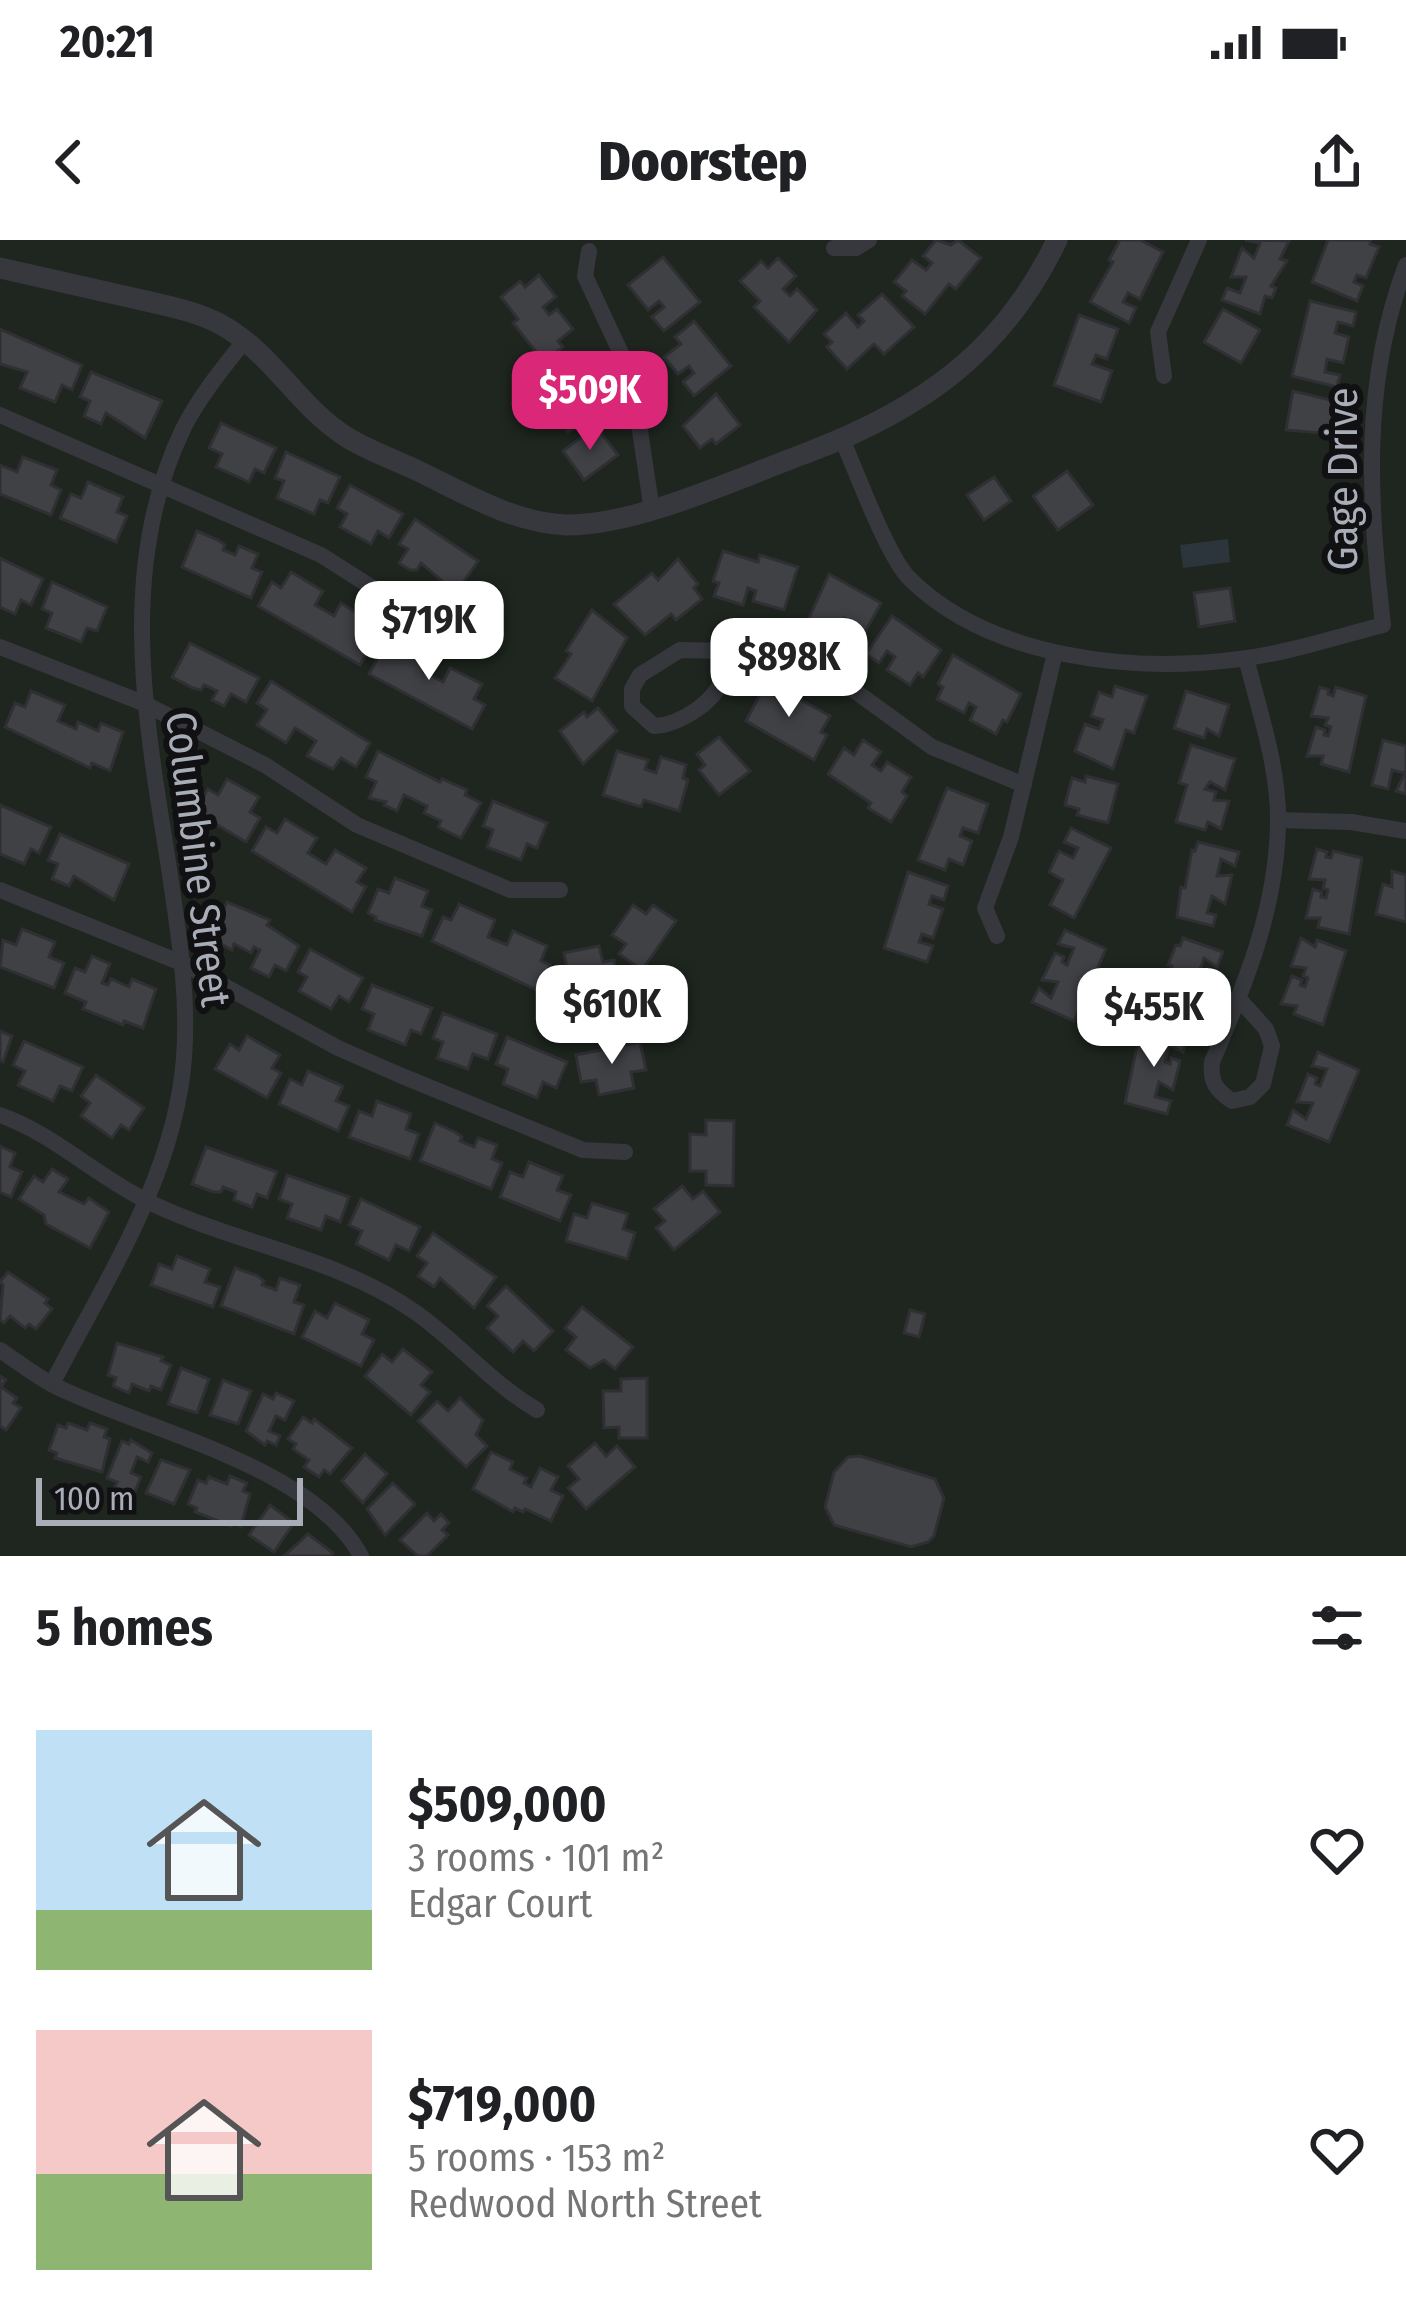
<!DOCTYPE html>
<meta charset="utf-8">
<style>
body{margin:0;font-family:"Fira Sans Condensed",sans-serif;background:#f6f6f6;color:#202124;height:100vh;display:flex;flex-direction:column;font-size:45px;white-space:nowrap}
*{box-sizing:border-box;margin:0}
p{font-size:39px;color:#757577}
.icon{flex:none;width:66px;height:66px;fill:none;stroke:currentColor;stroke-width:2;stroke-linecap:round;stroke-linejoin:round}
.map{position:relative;height:1316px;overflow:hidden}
.details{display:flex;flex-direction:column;background:#fff;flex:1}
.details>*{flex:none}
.scale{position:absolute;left:36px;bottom:30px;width:267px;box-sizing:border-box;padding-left:12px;border:6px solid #a8adb8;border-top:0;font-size:33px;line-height:42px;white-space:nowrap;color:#a8adb8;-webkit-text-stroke:9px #111113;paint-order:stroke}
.price{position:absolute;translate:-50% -102px;padding:0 27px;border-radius:24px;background:#fff;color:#222;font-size:39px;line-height:78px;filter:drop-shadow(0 3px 6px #0008)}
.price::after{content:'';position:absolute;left:50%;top:72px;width:36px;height:27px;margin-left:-18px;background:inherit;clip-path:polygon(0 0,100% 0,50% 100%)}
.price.current{background:#db2777;color:#fff}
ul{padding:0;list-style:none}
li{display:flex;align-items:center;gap:36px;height:300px;padding:0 36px}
li span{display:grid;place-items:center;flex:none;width:336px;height:240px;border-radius:0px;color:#555}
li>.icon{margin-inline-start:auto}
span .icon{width:144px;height:144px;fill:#fffc;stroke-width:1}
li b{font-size:51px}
h2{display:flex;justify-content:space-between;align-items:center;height:144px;padding:0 36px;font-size:51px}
.status{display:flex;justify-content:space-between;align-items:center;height:84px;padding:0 60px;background:#fff;direction:ltr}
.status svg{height:33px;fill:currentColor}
header{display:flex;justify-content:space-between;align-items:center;height:156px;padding:0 36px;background:#fff;font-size:54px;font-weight:800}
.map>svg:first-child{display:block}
.green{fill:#1e261f}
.water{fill:#2c353c}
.building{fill:#404145;stroke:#303034;stroke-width:3}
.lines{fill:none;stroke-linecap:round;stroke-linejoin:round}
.minor{stroke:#37383d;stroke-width:16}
.tertiary{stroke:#37383d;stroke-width:21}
.labels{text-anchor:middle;stroke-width:12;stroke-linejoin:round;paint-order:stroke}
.street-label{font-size:42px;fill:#a8adb8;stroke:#111113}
</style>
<div class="status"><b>20:21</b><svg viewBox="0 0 49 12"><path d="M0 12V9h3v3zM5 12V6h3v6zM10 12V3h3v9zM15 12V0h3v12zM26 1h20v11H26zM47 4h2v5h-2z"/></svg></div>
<header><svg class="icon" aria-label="back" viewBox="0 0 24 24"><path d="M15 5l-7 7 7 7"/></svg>Doorstep<svg class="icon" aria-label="share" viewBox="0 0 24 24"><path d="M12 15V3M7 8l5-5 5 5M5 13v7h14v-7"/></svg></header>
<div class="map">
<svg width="1406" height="1316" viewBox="0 0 1406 1316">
<rect width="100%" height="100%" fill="#161618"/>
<rect class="green" x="0" y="0" width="1406" height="1316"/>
<path class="water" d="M1228,299l2,23 -47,6 -3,-23z"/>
<g class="building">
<path d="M936,0l15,5 7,-5 23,18 -25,31 -7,-5 -24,30 -23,-18 4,-5 -12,-9 18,-22 14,10 6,-7 -9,-7z"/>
<path d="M1120,0h20l23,12 -23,47 -12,-6 -5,9 13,6 -7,15 -39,-21 23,-40 -4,-2z"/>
<path d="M1245,0l44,1 -9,18 7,2 -16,25 5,2 -4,10 -7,-2 -5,18 -38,-14 5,-12 13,5 6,-16h-15l11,-29 12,10 6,-15z"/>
<path d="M1328,0h43l-1,4 9,3 -13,31 -9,-3 -3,7 9,4 -6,15 -45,-19z"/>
<path d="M663,17l37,45 -36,29 -12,-14 12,-10 -5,-6 -11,9 -20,-25z"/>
<path d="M778,18l18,18 -13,13 7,7 7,-7 20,21 -28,32 -35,-35 6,-6 -20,-20 21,-20 7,7z"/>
<path d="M539,35l17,22 -13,10 6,8 8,-6 16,20 -15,12 5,6 -23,17 -7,-8 4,-3 -24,-30 5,-4 -17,-22 19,-16 5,6z"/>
<path d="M882,54l32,33 -30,27 -10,-10 -27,25 -20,-22 5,-5 -8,-8 22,-21 12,14 6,-6 -6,-6z"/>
<path d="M1310,61l46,11 -3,14 -15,-4 -3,11 14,4 -6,26 -16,-4 -2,13 15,3 -3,12 -45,-11z"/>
<path d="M1223,69l37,21 -19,33 -37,-21z"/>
<path d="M1079,75l39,14 -11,30 -11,-4 -4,9 20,7 -11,31 -47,-17z"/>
<path d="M694,81l37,45 -37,30 -11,-14 11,-9 -5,-7 -11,8 -14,-17 17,-13 -6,-7z"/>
<path d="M0,89l82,36 -10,25 -10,-5 -7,17 -35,-14 7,-16 -27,-8z"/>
<path d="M573,122l17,23 -12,9 5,6 11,-8 10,13 -36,27 -33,-48 22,-18 4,6z"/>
<path d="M91,132l71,29 -17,37 -39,-25 -5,11 -17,-8 6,-15 -10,-4z"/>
<path d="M1293,151l46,11 -7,32 -46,-4z"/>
<path d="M716,154l24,31 -24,19 -4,-5 -12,9 -17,-22z"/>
<path d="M221,183l55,25 -12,25 -9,-4 -6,13 -33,-15 6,-13 -13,-6z"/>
<path d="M596,186l22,29 -34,25 -21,-29z"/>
<path d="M286,212l54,25 -12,26 -8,-3 -6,14 -37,-16 7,-17 -9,-3z"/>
<path d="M23,217l34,13 -6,15 10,5 -10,25 -51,-21v-29l17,7z"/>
<path d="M1067,231l26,34 -35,25 -25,-34z"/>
<path d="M994,237l17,24 -27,19 -17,-25z"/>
<path d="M88,242l35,15 -6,15 10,4 -11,26 -56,-24 11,-24 10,4z"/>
<path d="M350,245l53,29 -14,24 -11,-7 -7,13 -31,-17 7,-13 -10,-6z"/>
<path d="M415,279l63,42 -22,32 -35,-30 -4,7h-7l-11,-7 9,-14 -9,-5z"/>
<path d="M197,291l21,9 7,5 -2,5 12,5 4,-9 19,8 -6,14 10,4 -11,26 -69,-31z"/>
<path d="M723,311l35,11 2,-7 38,12 -14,43 -31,-9 3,-10 -8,-3 -5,17 -29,-9 5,-13 -6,-2z"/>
<path d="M0,318l43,21 -12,26 -10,-5 -6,14 -15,-7z"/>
<path d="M678,319l20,25 -4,4 8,11 -26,21 -5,-6 -26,21 -31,-31 38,-31 6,7z"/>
<path d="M291,332l32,19 -8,14 19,11 7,-13 31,19 -8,12 10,6 -14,25 -102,-59 14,-24 9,6z"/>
<path d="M829,334l52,29 -23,42 -15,-8 8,-15 -7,-4 -8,14 -27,-14z"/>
<path d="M52,342l55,25 -10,24 -10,-3 -6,14 -35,-14 6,-15 -10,-4z"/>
<path d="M1230,348l5,33 -36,6 -5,-34z"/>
<path d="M592,370l35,28 -35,63 -37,-23 16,-24 -5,-3z"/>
<path d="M892,376l49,34 -18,27 -5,-4 -8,12 -23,-15 8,-13 -8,-6 -8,12 -13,-9z"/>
<path d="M398,399l34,18 -8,15 19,10 7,-14 32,16 -8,15 11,6 -13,24 -103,-55 14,-26 8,4z"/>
<path d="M190,403l69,35 -13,24 -15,-8 -7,12 -12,-6 5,-9 -13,-6 -3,5 -8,-2 -21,-11z"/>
<path d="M953,415l68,39 -14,28 -4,-2 -7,14 -26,-14 6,-13 -7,-4 -5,10 -27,-14 6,-12 -5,-3z"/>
<path d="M271,441l99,62 -14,24 -15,-9 -8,11 -26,-13 9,-15 -21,-13 -9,15 -29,-18 10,-15 -10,-7z"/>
<path d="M767,441l63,35 -9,16 6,3 -13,25 -68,-39z"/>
<path d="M1115,446l32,10 -13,37 -8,-3 -13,39 -38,-18 10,-27 14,5 4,-9 -12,-4 8,-24 13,5z"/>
<path d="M1320,447l9,3 -1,4 5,2 3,-9 30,9 -17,76 -28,-8 2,-8h-16l9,-29 9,3 -1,5 4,1 3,-9 -6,-2 3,-7 -17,-2z"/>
<path d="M31,451l34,14 -7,16 18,8 2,-7 20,9 3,-8 22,9 -13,39 -18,-8 -2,5 -85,-41 10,-24 10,4z"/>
<path d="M1186,451l43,14 -10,31 -12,-7 -3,9 -30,-10z"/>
<path d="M598,468l19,23 -34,33 -23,-33 24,-19 3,5z"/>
<path d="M719,497l31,34 -31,24 -20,-25 6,-5 -8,-11z"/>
<path d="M863,500l18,12 -9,13 9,6 6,-9 24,15 -9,15 5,4 -16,26 -23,-14 3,-5 -43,-29 16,-26 10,7z"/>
<path d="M1383,500l23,6v48l-10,-3 9,-18 -13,-3 -4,19 -16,-4z"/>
<path d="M1191,505l44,14 -10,31 -15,-8 -5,7 11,3 -2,8 15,1 -8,28 -13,-7 -3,8 -29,-8 11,-37 -8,-2z"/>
<path d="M378,511l62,31 2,-3 25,11 -2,5 16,8 -20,35 -23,-11 3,-6 -17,-8 3,-7 -23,-11 -7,16 -13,-6 2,-3 -17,-4 7,-16 -10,-5z"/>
<path d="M617,511l31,9 -3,9 11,4 5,-16 25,8 -3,13 5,2 -9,31 -35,-11 -3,7 -38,-12z"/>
<path d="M1086,536l32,8 -10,39 -31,-8 2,-6 -14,-4 7,-27 13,4z"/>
<path d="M227,539l32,18 -9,15 10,6 -14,24 -52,-31 14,-22 10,6z"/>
<path d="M947,548l41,16 -10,29 -15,-5 -3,8 12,5 -9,24 -14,-6 -4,11 -27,-10z"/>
<path d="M493,561l54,22 -10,25 -10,-4 -6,16 -34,-13 6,-17 -10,-4z"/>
<path d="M0,565l51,22 -12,26 -8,-4 -7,15 -24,-10z"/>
<path d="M285,579l32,19 -9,15 18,11 9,-14 31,18 -9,14 9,5 -14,25 -100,-61 14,-24 11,6z"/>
<path d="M1071,588l40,20 -37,70 -24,-13 13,-25 -14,-8 10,-21 14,7 5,-10 -14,-6z"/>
<path d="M60,594l69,30 -15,36 -40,-24 -5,10 -17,-7 6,-15 -10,-4z"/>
<path d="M1198,602l41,10 -4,14 -14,-7 -4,17 15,-1 -7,29 -13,-8 -5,17 9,2 -3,11 -36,-9 4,-30 4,1 7,-38 3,1z"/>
<path d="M1317,609l10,3 -1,5 5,1 2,-7 29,7 -13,76 -31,-7 2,-9h-14l7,-29 9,3 -1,5 5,1 2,-8 -5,-2 2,-8 -16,-1z"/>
<path d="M1392,631l14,4v47l-30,-8 7,-30 9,3z"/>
<path d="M908,632l40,14 -4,14 -12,-4 -3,8 14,5 -10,29 -11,-4 -3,8 14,4 -6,16 -43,-14z"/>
<path d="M395,638l33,13 -6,15 10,4 -10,26 -47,-16 1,-3 -8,-4 10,-24 11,4z"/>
<path d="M227,662l43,18 -3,5 32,21 -13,25 -11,-6 -6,12 -18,-9 9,-18 -6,-3 -3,6 -17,-9 -2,6 -22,-12z"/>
<path d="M459,664l36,16 -7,17 19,8 6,-14 34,15 -6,15 9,4 -11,26 -107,-50 11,-24 8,3z"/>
<path d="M633,665l13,9 7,-9 23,16 -34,49 -23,-16 7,-10 -14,-9z"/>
<path d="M22,689l33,13 -6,15 15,6 -10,25 -54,-21 3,-27 13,5z"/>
<path d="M1065,690l41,19 -32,72 -42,-19 7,-14 12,10 7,-16 -16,-2 13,-27 9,4 -2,5 5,3 7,-17 -16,-4z"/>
<path d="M1183,698l40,14 -6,15 -13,-9 -6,17 4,2 2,-5 9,3 -10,28 -13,-9 -6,15 16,2 -6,15 -40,-15 4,-10 -3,-2 17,-33 -4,-1 8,-20 4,1z"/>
<path d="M1301,698l14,9 2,-7 29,11 -23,74 -29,-11 3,-8 -16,-2 11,-28 10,4 -2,5 5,2 3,-9 -5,-2 3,-8 -15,-2z"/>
<path d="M599,706l4,16 11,-2 5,27 -58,12 -5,-28 11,-2 -3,-16z"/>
<path d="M310,709l53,29 -14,24 -10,-6 -8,13 -32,-18 8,-14 -9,-5z"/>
<path d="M92,716l18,8 -8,19 6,2 3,-6 18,8 3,-8 24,10 -13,39 -19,-7 -1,4 -40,-16 3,-7 -21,-9 10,-25 10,4z"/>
<path d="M372,745l60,23 -11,26 -10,-4 -6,15 -37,-15 6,-16 -12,-5z"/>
<path d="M443,773l54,21 -9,25 -15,-5 -5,15 -31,-11 6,-16 -10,-4z"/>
<path d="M1146,788l41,9 -4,15 -14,-7 -4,17 5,2 1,-6 9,3 -7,29 -14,-8 -4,15 16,4 -4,13 -42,-11 14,-66 4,1z"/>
<path d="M0,791l12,5 -9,26 -3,-2z"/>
<path d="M247,796l33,19 -8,13 9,5 -14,25 -52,-29 15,-25 9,6z"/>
<path d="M507,797l60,25 -11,26 -13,-6 -6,16 -34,-14 5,-15 -12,-5z"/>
<path d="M24,801l59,26 -11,24 -12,-5 -7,15 -35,-16 7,-14 -12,-6z"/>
<path d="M640,802l6,28 -15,2 3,16 -35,7 -3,-15 -15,2 -5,-27z"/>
<path d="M1318,812l41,18 -30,72 -42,-17 6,-15 13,9 7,-16 -16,-1 11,-28 9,4 -2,6 5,2 7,-17 -15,-3z"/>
<path d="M308,831l35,15 -7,15 13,5 -11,25 -59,-27 11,-25 12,6z"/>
<path d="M96,835l48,33 -15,22 -8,-5 -9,13 -31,-22 9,-13 -9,-7z"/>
<path d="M377,861l34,13 -5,15 13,5 -9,25 -61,-22 10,-26 13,5z"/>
<path d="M706,880l28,1 -1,65 -27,-1v-14h-16v-37l16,1z"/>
<path d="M435,883l20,9 7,5 -2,4 14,6 4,-9 19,7 -5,14 10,4 -11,26 -71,-28z"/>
<path d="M0,906l15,7 -5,14 12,5 -11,25 -11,-5z"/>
<path d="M206,907l71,25 -10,26 -10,-4 -5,13 -18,-7 2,-8 -13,-5 -2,5h-8l-21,-8z"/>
<path d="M529,922l34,14 -6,14 14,5 -11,26 -60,-24 10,-25 13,5z"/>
<path d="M52,929l16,10 -9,13 25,12 5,-6 20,14 -19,36 -44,-24 -2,-9 -25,-16 15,-23 9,6z"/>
<path d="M287,935l62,22 -9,25 -14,-6 -5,14 -34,-12 5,-14 -13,-5z"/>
<path d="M682,946l11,13 10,-8 17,21 -46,38 -18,-22 9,-7 -11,-12z"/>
<path d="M361,959l59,28 -11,24 -13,-6 -7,15 -33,-16 6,-13 -13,-6z"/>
<path d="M592,963l36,11 -5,15 12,4 -8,26 -61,-18 8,-27 13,4z"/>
<path d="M433,993l63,44 -22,31 -34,-30 -6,9 -16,-11 9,-13 -10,-7z"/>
<path d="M177,1016l33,13 -5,13 15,5 -7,20 -62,-22 8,-21 13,5z"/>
<path d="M235,1028l23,8 6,5 -2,4 14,5 4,-12 20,7 -6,17 10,3 -10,29 -73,-28z"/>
<path d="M8,1032l40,27 -3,4 7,6 -16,20 -7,-5 -4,4 -15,-12 -6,7 -4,-3 3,-35 -3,-3z"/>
<path d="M506,1046l47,45 -19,20 -11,-10 -10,11 -26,-24 11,-12 -11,-10z"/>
<path d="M335,1063l34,17 -7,14 12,6 -13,26 -59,-29 13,-26 12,7z"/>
<path d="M582,1067l51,40 -18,22 -11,-9 -14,8 -24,-18 10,-13 -11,-9z"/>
<path d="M910,1070l15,4 -6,23 -15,-4z"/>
<path d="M117,1103l46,14 -2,4 10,4 -10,25 -10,-4 -2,5 -17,-7 -3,9 -16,-7 3,-8 -8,-3z"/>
<path d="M403,1109l29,23 -11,13 9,7 -19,23 -46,-39 17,-22 10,8z"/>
<path d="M181,1128l28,11 -12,34 -29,-9z"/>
<path d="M0,1136l6,4 -5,7 16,11 -4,5 8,5 -15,22 -6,-4z"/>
<path d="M647,1138v60h-28v-11l-15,1 -1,-37h18v-12z"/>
<path d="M223,1140l28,11 -13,33 -28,-9z"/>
<path d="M276,1153l18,8 -9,19 -9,-4 -7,15 11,5 -4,9 -9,-4 -2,4 -19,-14 17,-37 10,5z"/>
<path d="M460,1158l23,22 -7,15 11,11 -21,21 -48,-46 19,-20 11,10z"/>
<path d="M303,1177l9,6 2,-4 38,29 -22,26 -6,-4 -5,7 -15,-10 5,-7 -16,-11 3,-5 -8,-5z"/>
<path d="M68,1183l19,7 3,-7 17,6 -3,8 6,2 -8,33 -47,-14 2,-5 -8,-3 9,-25 8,3z"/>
<path d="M131,1200l21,13 -4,9 -11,-5 -6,16 10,4 -8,19 -19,-7 3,-7 -10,-4 15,-37 7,3z"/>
<path d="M595,1203l11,13 11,-10 18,21 -49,42 -18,-21 11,-9 -11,-13z"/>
<path d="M491,1212l22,10 -3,7 17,9 -3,5 7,4 9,-19 18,9 -7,13 12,6 -12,25 -26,-12 -2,3 -8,-4 -2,4 -40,-23z"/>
<path d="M365,1214l22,20 -24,29 -21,-22z"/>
<path d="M860,1216l75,23 9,19 -10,38 -6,6 -17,5 -77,-22 -9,-18 9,-35 14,-15z"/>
<path d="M161,1220l29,10 -16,34 -28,-11z"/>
<path d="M230,1236l17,7 -4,8 7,3 -9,32 -8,-3 -2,3 -36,-14 2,-4 -9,-4 10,-24 8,3 3,-6 18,7z"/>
<path d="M393,1243l22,21 -30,31 -18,-26z"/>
<path d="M270,1265l24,18 -20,29 -25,-17z"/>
<path d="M427,1273l7,8 7,-7 8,9 -7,7 6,5 -21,21h-9l-18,-16z"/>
<path d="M308,1294l25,19 -3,3h-46z"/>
</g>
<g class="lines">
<g class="minor">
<path d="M834,8h22l13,-8"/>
<path d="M589,11l-4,25 47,101 20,134"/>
<path d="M1164,136l-6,-44 41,-92"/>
<path d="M0,175l321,140 99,63 63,19"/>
<path d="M842,199c14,32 46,119 68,140 81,80 223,94 330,80 48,-6 96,-22 143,-34 -14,-124 -22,-241 23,-360"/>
<path d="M0,407l143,56 122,62 92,60 153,65h50"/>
<path d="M722,411c0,2 3,19 2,21 -4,28 -44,53 -70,54l-22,-20v-17l8,-14 40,-25 42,1 27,-8 30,5 58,30 95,69 92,38"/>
<path d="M1278,580l73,2 55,9"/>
<path d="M0,650l184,74 154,84 64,28 181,74 42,2"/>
<path d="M997,696l-12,-28 26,-71 44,-184"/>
<path d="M1239,759l27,30 6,17 -9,38 -13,13 -18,4c-16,-11 -22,-19 -20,-39 33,-77 65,-154 66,-240 1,-54 -19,-112 -32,-164"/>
<path d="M0,875c56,20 98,63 151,88 85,41 186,54 264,109 43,30 77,72 122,98"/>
<path d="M0,1110c18,12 36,26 55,36 89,44 257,79 306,170"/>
<path d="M52,1144c53,-103 123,-208 132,-326 5,-65 -6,-127 -15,-190 -23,-146 -53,-299 14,-439 16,-32 40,-61 62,-89"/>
</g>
<path class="tertiary" d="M0,28c44,10 89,20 133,30 29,7 60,12 87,26 52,28 78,83 128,114 20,12 44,21 66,31 47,22 98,54 152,56 71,1 175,-48 243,-73 113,-43 195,-101 248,-212"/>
</g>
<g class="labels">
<g class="street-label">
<text transform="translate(1342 239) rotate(-90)" y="15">Gage Drive</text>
<text transform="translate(199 619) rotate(83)" y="15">Columbine Street</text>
</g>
</g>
</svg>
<div class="scale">100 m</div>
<b class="price current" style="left:590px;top:213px">$509K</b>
<b class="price" style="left:429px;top:443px">$719K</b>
<b class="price" style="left:789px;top:480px">$898K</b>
<b class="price" style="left:612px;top:827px">$610K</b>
<b class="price" style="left:1154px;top:830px">$455K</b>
</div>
<section class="details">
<h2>5 homes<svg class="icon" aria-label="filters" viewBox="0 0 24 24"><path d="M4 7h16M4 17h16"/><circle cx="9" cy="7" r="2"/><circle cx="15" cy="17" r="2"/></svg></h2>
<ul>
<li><span style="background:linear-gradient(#bfe0f5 75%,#8fb573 0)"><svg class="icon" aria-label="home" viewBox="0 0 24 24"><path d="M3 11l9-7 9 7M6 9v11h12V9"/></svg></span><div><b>$509,000</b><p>3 rooms · 101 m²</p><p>Edgar Court</p></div><svg class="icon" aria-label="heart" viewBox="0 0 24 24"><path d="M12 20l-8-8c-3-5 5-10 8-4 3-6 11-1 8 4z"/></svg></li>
<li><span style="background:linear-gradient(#f6c9c9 60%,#8fb573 0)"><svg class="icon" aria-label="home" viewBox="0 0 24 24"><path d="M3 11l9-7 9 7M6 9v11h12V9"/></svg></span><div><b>$719,000</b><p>5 rooms · 153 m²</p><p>Redwood North Street</p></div><svg class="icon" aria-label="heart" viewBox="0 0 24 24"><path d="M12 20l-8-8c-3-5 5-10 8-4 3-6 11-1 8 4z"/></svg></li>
</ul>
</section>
